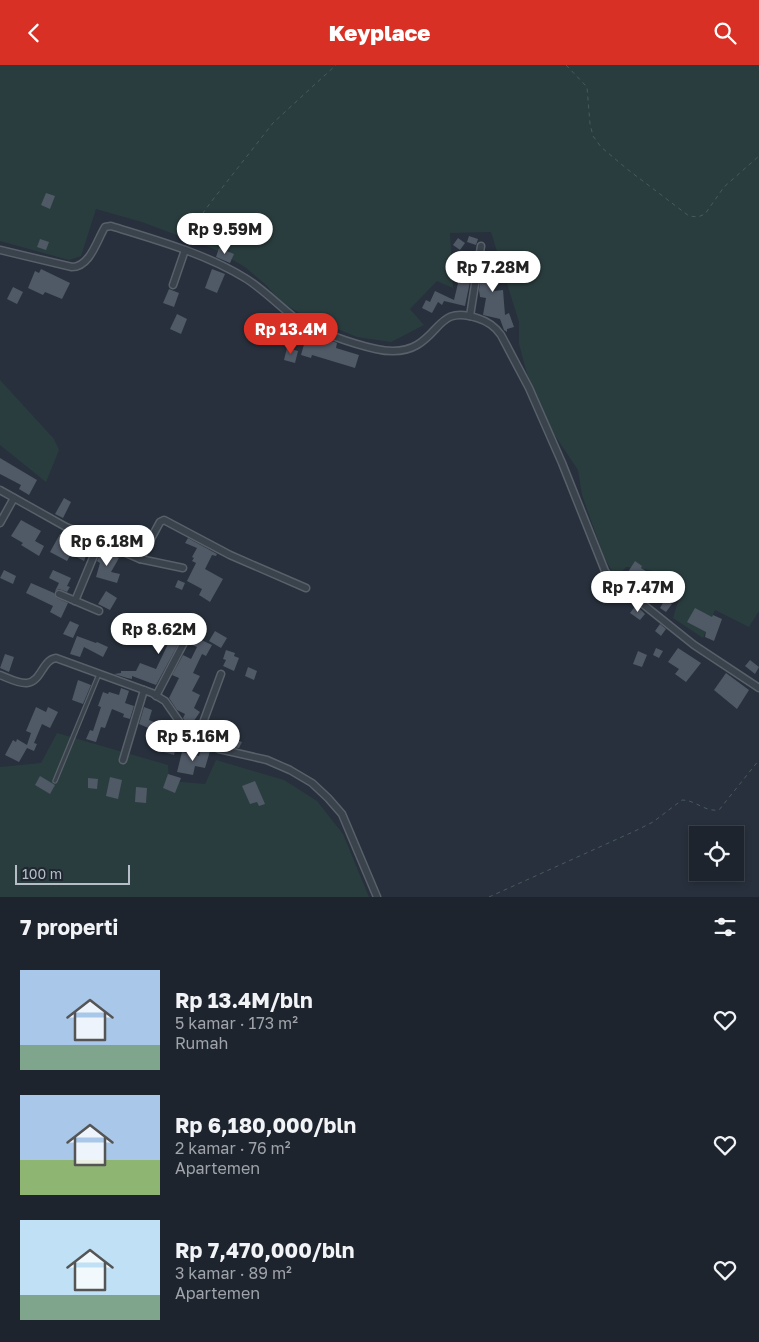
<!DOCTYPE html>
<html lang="id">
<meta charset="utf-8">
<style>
body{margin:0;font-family:"Golos Text",sans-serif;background:#252c35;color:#f1f3f6;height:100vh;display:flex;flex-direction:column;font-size:19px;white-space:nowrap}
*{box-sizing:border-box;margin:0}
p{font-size:16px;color:#a0a4aa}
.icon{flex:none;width:28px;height:28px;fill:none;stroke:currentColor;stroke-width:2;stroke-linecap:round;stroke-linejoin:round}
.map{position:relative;height:832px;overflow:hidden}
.side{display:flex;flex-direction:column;background:#1d242d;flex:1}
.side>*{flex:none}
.controls{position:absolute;left:689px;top:761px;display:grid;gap:10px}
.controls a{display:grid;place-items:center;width:55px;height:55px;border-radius:0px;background:#1d242d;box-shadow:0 2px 8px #0003,0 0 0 1px #3b4149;font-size:25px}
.scale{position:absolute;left:15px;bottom:12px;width:115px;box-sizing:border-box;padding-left:5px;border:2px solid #b6bdc7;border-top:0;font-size:14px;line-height:18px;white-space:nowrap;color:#b6bdc7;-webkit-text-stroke:4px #1f2731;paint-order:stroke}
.price{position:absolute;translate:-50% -42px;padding:0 11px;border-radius:18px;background:#fff;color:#222;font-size:16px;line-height:32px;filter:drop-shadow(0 1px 2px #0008)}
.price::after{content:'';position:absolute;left:50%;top:30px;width:15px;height:11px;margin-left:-8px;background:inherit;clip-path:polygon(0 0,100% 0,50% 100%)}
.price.active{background:#d93025;color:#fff}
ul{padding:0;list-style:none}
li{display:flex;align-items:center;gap:15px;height:125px;padding:0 20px}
li span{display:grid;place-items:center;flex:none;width:140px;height:100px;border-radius:0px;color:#555}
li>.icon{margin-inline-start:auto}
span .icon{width:60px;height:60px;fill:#fffc;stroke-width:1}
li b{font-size:21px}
h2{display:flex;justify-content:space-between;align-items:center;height:60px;padding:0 20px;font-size:21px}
header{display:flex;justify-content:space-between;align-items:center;height:65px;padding:0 20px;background:#d93025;color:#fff;font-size:22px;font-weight:800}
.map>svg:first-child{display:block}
.green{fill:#2a3d3e}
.building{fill:#505966}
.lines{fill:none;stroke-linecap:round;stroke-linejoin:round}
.service-casing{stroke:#58606a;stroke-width:5.5}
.minor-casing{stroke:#58606a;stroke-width:9}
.path{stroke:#485a5c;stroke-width:1;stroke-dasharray:4 4;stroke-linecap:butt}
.service{stroke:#3a424c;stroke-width:3}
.minor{stroke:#3a424c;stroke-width:6}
</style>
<header><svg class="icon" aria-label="back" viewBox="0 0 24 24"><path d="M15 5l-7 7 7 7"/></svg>Keyplace<svg class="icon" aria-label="search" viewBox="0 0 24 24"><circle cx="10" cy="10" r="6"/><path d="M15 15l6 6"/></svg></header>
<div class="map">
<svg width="759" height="832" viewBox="0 0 759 832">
<rect width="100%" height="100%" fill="#27303c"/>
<g class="green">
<path d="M0,0h759v546l-10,16 -34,-17 -12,28 -30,-20 8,-26 -3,-11c-17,-9 -32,-13 -52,-14l-10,11 -12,-21 -22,-62 -4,-25 -26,-39 -23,-50 -10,-37v-22l-28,-90 -41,1 3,55 -16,-7 -27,28 14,16 -33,17 -34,-5 -54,-22 -22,-13 -15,-17 -21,-18 -31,-18 -72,-27 -46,-13 -15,47 -12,4 -69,-19z"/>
<path d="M0,315l54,59 5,11 -13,32 -46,-37z"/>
<path d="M57,668l111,32 1,16 36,3 11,-24 68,20 33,21 26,33 26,63h-369v-130l41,-4z"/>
</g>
<g class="building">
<path d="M46,128l9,3 -5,13 -9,-4z"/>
<path d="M199,156l9,3 -5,13 -9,-3z"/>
<path d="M469,171l9,3 -2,6 -9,-3z"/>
<path d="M458,173l7,5 -5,7 -7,-5z"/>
<path d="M40,174l9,3 -3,8 -9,-3z"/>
<path d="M219,183l15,6 -4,9 -14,-6z"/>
<path d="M486,186l13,1v9h-5v30l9,-1 2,25 4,-2 5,14 -7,2v3l-3,-2 -4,-11 -17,-4 3,-17 -6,-1 -1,-7 3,-20h3z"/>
<path d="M453,200h9v6l10,1 -7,34 -21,-5 -2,4 -4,-3 -6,11 -10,-5 4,-8 4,2 5,-11 19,9 5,-21h-7z"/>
<path d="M41,204l29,14 -8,16 -17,-7 -2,3 -15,-7 7,-17 4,2z"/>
<path d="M212,204l13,5 -8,19 -12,-5z"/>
<path d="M13,222l10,5 -6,12 -10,-5z"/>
<path d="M169,224l10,4 -5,14 -11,-4z"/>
<path d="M177,249l10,5 -6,15 -11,-5z"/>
<path d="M306,272l16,5 1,-4 4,1 10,4 -1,5 23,7 -4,13 -43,-13 -1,3 -10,-3z"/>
<path d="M287,283l11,3 -3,12 -11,-3z"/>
<path d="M0,393l37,22 -8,15 -10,-6 2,-4 -21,-11z"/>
<path d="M64,433l7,4 -8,16 -8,-4z"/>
<path d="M21,455l20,11 -6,10 9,5 -5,10 -18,-11 2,-2 -12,-7z"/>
<path d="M60,469l19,10 1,-2 12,6 -4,9 -2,-1 -2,5 -13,-7 -4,7 -17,-9z"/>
<path d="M188,473l29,16 -1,2 -4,-1 -7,14 18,10 -13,23 -11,-7 3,-6 -15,-8 9,-18 -4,-2 2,-3 -2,-1 5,-9 -12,-5z"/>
<path d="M102,485l17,8 -8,14 9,2 -3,9 -21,-6 4,-14 -3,-2z"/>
<path d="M635,496l7,5 -1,2 28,17 -6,8 -9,-6 -8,13 -25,-17z"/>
<path d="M4,505l12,6 -3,8 -13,-6z"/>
<path d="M53,505l18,8 -4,8 3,1 -3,5 -8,-3 -4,2 4,-8 -10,-5z"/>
<path d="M178,515l7,3 -3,7 -7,-3z"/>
<path d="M31,518l23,10 3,5 11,5 -7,15 -11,-6 3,-6 -27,-13z"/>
<path d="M106,526l11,7 -7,12 -12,-6z"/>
<path d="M665,534l7,5 -6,8 -6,-4z"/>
<path d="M636,540l9,9 -5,6 -10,-7z"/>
<path d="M695,543l17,9 1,-2 9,4 -8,22 -9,-4 1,-5 -19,-10z"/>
<path d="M170,555l17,8 -31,57 -24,-9v3l-5,-1 -13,-4 7,-1v-2h15l4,-8 16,6 12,-25 -17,-8 3,-5 9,4z"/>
<path d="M70,556l9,4 -6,13 -10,-4z"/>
<path d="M660,559l6,5 -5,7 -6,-5z"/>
<path d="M215,566l12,7 -6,10 -12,-7z"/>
<path d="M77,571l19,7 1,-1 11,5 -5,10 -19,-10 -4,10 -10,-3z"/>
<path d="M193,571l19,9 -6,11 -4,-2 -9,19 7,3 -8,15 8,4 -6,13 6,4 -9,13 -6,-4 -2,-3 2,-4 -8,-4 -8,-12 10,-20 -7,-3 11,-20 8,4 6,-12 -8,-4z"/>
<path d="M656,583l7,3 -4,7 -6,-3z"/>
<path d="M678,583l23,15 -15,19 -11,-8 4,-5 -11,-7z"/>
<path d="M226,585l9,3 -1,3 5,2 -5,13 -11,-5 3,-6 -3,-1z"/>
<path d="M638,586l9,4 -5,12 -9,-3z"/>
<path d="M5,589l9,3 -5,15 -9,-4z"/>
<path d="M750,595l9,7 -4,7 -10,-8z"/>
<path d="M248,602l9,4 -3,9 -9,-4z"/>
<path d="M726,608l23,17 -12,19 -23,-19z"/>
<path d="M78,615l13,5 -8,19 -11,-4z"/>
<path d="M121,623l8,3 -4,12 9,3 -4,13 -7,-2 1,-3 -12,-5 -7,19 -4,-1 -5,15 -10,-3 4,-9 3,1 8,-24 -3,-1 5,-14 5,2 1,-2 10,3z"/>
<path d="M36,642l10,5 2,-5 10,5 -8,16 -8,-4 -8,19 3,1 -3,7 -7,-3 -8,14 -14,-7 8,-15 3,2 1,-3 10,6 4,-12 -5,-2z"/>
<path d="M144,642l8,3 -3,10 15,6 -4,10 -8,-3 1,-3 -14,-6z"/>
<path d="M164,669l10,2v2l4,1 -4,16 -14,-4z"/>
<path d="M234,674l8,3 -3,6 -8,-1z"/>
<path d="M201,684l9,2 -5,17 -10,-2 -2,9 -16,-3 5,-20 17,4z"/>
<path d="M168,709l13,4 -6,15 -12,-5z"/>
<path d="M40,711l15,9 -5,9 -15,-9z"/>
<path d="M110,712l12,3 -4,19 -12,-3z"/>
<path d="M88,713l10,1 -1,10 -9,-1z"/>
<path d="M255,716l10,23 -6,2 -2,-4 -7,2 -8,-18z"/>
<path d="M136,722l11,1 -1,15 -11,-1z"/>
</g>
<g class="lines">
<defs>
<path id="service" d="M55,716l44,-107"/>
<g id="minor">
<path d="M0,185l72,17c18,0 25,-27 33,-40l6,-1c45,14 93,27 134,52 18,11 33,27 50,40 20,13 58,26 81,31 13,3 29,3 41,-4 24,-14 24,-39 60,-27 10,3 18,8 24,17l28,53 33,75 43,108 13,18 16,8 60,48 65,43"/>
<path d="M173,220l12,-35"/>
<path d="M470,251l11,-70"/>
<path d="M0,425l66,37 74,32 20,-37 4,-2 66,35 76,33"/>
<path d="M0,458l14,-25"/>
<path d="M140,494l43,9"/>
<path d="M59,529l40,17"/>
<path d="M75,536l25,-60"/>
<path d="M0,610c8,3 19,9 27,8 15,-2 15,-23 29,-25l96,35 13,8 16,23 16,15 22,10 48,11 23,10 22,13 16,15 14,16 35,83"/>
<path d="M156,631l33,-63"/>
<path d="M197,674l24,-65"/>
<path d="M123,695l21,-70"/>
</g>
</defs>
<use href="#service" class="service-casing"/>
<use href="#minor" class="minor-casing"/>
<g class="path">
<path d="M566,0l21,22 3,37 3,12 8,11 26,22 62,47 9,1 7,-3 19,-27 35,-31"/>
<path d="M188,177l7,-18 16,-22 62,-79 63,-58"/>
<path d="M489,832l146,-66 18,-9 29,-22c14,0 22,12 37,10l40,-50"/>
</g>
<use href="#service" class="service"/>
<use href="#minor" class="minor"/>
</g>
</svg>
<div class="controls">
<a><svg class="icon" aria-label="locate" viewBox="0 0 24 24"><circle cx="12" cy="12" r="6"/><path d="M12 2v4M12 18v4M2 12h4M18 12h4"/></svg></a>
</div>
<div class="scale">100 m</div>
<b class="price" style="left:225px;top:190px">Rp 9.59M</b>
<b class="price" style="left:493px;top:228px">Rp 7.28M</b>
<b class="price active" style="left:291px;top:290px">Rp 13.4M</b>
<b class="price" style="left:107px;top:502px">Rp 6.18M</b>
<b class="price" style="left:638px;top:548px">Rp 7.47M</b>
<b class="price" style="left:159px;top:590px">Rp 8.62M</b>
<b class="price" style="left:193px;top:697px">Rp 5.16M</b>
</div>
<section class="side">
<h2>7 properti<svg class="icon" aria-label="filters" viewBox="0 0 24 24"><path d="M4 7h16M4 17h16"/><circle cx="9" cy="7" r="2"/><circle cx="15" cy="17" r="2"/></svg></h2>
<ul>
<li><span style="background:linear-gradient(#a9c7e8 75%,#7fa58c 0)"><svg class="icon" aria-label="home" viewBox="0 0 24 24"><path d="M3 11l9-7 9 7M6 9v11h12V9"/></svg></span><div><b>Rp 13.4M/bln</b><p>5 kamar · 173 m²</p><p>Rumah</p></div><svg class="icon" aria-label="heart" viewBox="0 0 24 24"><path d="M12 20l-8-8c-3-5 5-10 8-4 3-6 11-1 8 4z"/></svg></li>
<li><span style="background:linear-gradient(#a9c7e8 65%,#8fb573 0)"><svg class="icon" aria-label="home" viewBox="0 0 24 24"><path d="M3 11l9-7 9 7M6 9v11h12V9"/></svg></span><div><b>Rp 6,180,000/bln</b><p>2 kamar · 76 m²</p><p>Apartemen</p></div><svg class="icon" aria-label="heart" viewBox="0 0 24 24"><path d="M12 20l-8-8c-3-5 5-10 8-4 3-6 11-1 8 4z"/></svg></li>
<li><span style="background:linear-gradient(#bfe0f5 75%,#7fa58c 0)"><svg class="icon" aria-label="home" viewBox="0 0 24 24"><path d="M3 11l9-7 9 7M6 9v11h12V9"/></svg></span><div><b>Rp 7,470,000/bln</b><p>3 kamar · 89 m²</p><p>Apartemen</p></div><svg class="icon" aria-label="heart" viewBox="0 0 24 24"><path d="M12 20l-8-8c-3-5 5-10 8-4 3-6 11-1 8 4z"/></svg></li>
</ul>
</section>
